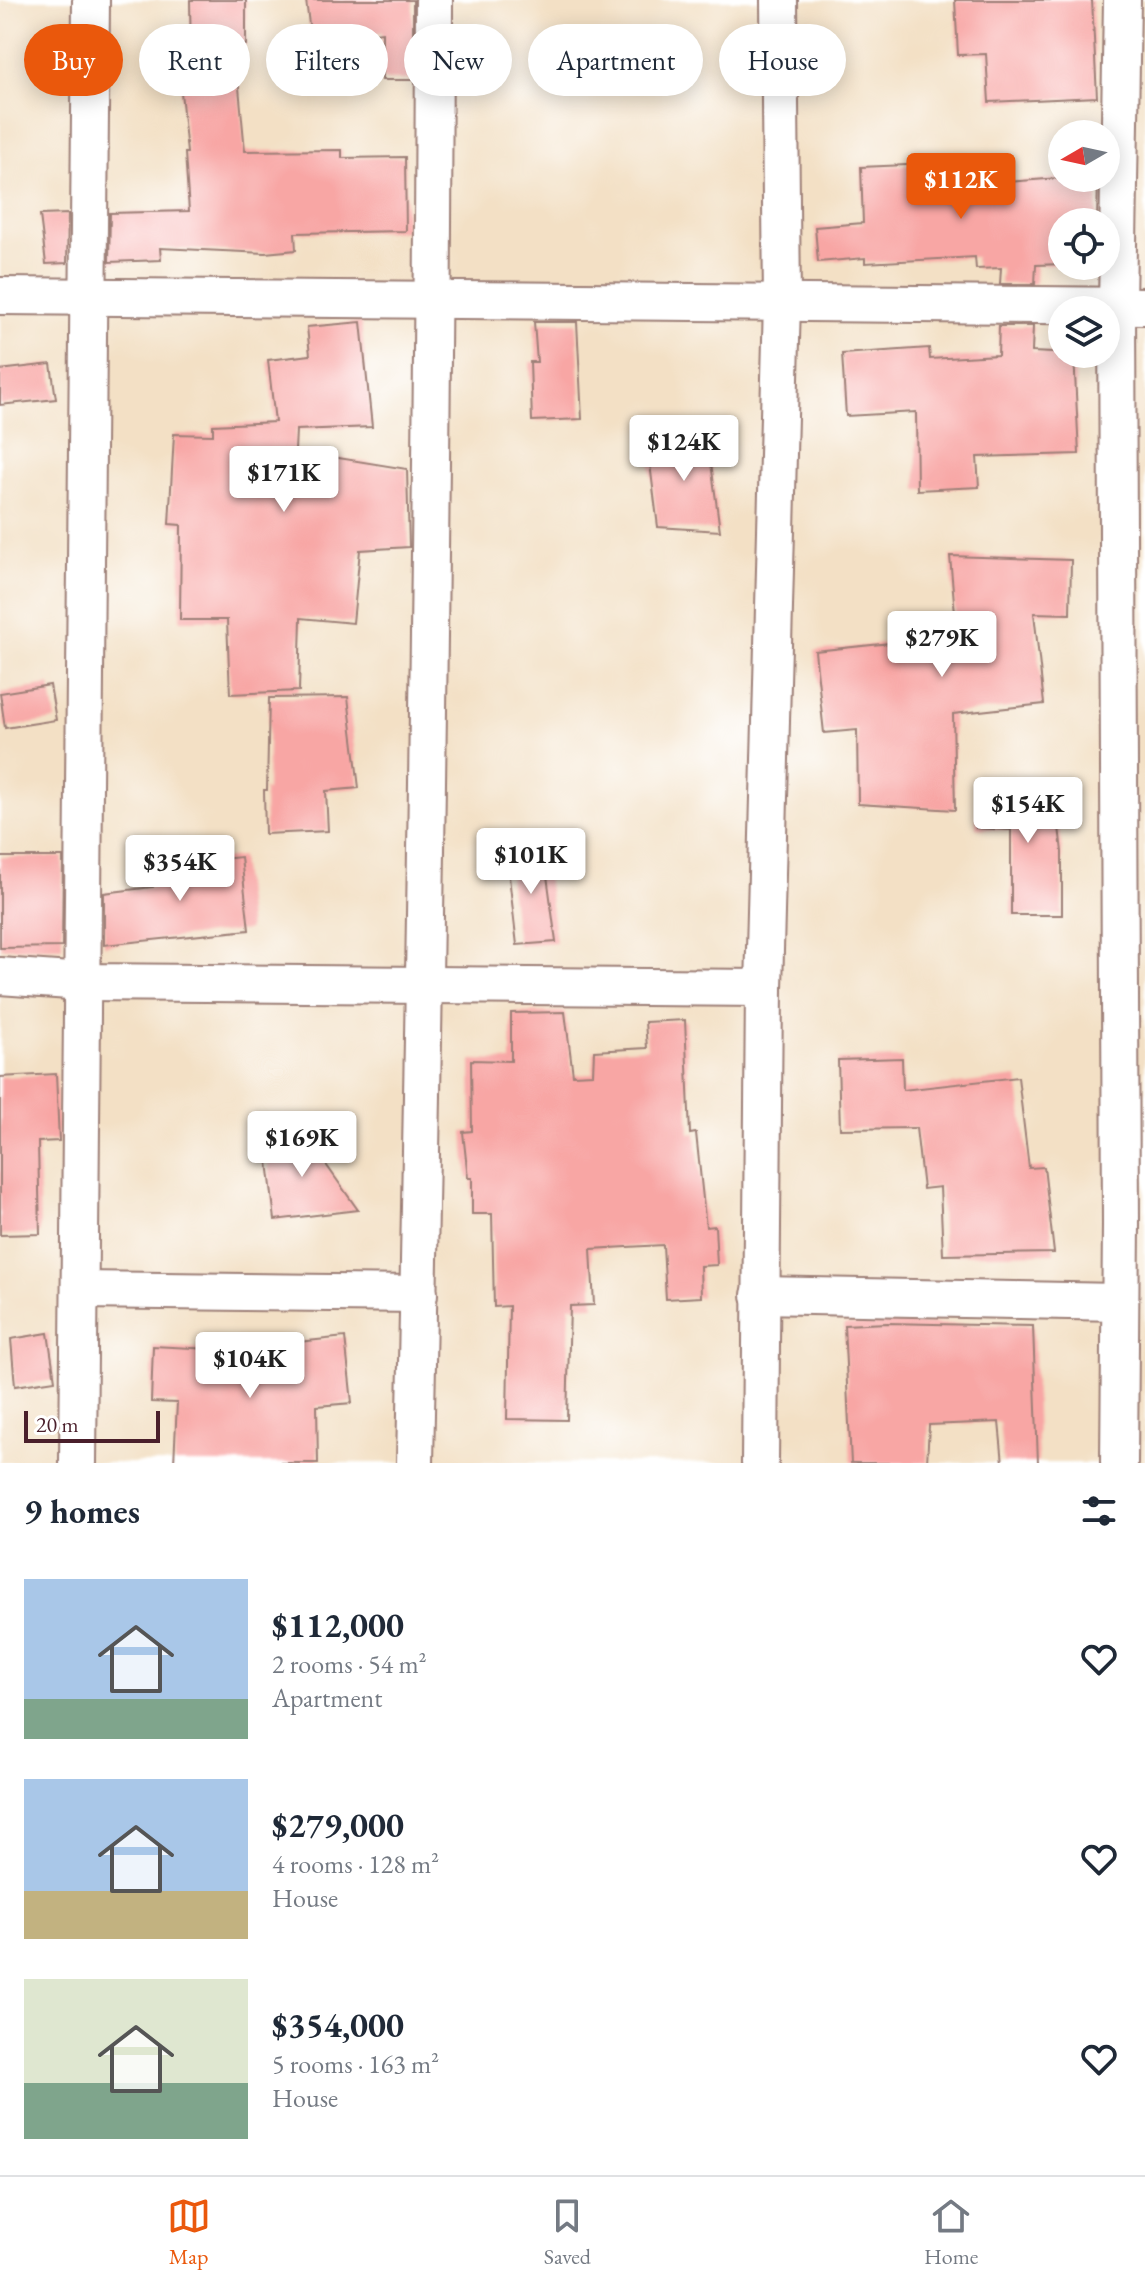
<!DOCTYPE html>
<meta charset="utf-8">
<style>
body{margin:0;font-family:"EB Garamond",serif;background:#f6f6f7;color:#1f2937;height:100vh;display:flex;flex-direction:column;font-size:30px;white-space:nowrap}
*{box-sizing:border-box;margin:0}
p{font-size:26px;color:#747a83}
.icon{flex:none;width:44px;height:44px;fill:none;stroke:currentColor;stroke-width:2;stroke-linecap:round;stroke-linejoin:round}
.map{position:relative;height:1463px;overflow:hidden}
.details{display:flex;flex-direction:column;background:#fff;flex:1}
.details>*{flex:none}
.guide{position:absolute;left:24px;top:24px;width:1098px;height:72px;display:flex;gap:16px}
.needle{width:52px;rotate:261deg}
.buttons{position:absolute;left:1048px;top:120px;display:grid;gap:16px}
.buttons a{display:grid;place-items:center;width:72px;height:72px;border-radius:50%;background:#fff;box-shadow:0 4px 20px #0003;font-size:40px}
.scale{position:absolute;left:24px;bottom:20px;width:136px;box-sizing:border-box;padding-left:8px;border:4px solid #4a1f2b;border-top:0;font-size:22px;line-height:28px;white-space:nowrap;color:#4a1f2b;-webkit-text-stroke:6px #fff;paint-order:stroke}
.price{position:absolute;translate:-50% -68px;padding:0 18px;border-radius:8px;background:#fff;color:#222;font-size:26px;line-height:52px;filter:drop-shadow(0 2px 4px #0008)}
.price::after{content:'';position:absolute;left:50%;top:48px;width:24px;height:18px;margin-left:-12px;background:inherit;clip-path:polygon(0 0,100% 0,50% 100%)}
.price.selected{background:#ea580c;color:#fff}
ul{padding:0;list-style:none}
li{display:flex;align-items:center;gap:24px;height:200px;padding:0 24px}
li span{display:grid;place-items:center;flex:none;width:224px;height:160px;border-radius:0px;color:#555}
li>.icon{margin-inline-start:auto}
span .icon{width:96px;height:96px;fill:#fffc;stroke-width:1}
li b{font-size:34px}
h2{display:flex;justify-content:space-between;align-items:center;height:96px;padding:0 24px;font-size:34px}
.chip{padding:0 28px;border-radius:36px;background:#fff;box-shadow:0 4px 20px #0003;font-size:28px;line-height:72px}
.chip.selected{background:#ea580c;color:#fff}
.tab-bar{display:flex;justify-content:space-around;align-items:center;height:112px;border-top:2px solid #e0e1e3;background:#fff;font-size:22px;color:#747a83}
.tab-bar a{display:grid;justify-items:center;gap:4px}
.tab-bar .selected{color:#ea580c}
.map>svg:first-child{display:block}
.building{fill:#f8a6a4}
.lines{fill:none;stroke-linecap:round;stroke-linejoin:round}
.minor-casing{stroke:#9e8078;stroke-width:40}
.minor{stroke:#fff;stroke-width:36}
</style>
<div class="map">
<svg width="1145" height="1463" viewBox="0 0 1145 1463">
<rect width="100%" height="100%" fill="#fff"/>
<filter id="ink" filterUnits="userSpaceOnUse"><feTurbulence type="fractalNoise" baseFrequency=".0125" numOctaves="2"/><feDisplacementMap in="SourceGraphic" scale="16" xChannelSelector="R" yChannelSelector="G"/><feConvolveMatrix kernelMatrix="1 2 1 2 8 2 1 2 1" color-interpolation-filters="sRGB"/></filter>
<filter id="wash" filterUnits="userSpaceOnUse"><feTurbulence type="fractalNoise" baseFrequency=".006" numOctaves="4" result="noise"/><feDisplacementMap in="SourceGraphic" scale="32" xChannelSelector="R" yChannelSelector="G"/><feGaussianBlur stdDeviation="1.8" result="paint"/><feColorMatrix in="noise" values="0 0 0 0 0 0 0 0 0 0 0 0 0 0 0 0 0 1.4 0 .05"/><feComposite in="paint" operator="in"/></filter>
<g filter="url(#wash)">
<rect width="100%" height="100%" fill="#f3e0c5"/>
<g id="blocks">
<g class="building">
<path d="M190,0h56v45h-11l10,106 97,-1v8l63,-1 1,74 -111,2 1,17 -31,3 -105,-5 1,12 -52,2 1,-49 79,-2 -4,-58h2l-9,-92 13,-1z"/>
<path d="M306,0h107v80h-31v-48l-71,8z"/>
<path d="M955,0h137l5,97 -108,5 -3,-48 -28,1z"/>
<path d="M930,164l1,24 129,-10h38l-1,42 -35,2v42l-26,1 -1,19h-35l1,-16 -25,1 -1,-12 -110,6v-5l-47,4 -3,-35 48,-4 -2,-56z"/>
<path d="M68,214l-1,49 -21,1 -6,-49z"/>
<path d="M361,322l11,105 -76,3 -1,21 112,18 2,78 -49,3 -7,73 -52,-5 -2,73 -69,3 -3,-74h-47l1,-95 -12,-1 5,-90 39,1v-10l62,-3 -7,-62 42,-5 -3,-28z"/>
<path d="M534,322h43l5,97 -50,2 -2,-59h7z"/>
<path d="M999,326h34l-1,26 42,2 5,100 -102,3 2,30 -62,3 -1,-78 -70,4 -4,-62 87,-6 1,11 68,-4z"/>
<path d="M51,364l5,35 -56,6v-35z"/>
<path d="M707,432l13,99 -62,-4 -11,-87z"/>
<path d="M950,556l121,4 -1,54 -36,-1 10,91 -91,10 2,96 -97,-6 -1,-74 -33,3 -9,-82 142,-15z"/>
<path d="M50,685l6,35 -51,8 -5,-35z"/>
<path d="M348,697l11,91 -33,3 2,40 -63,3 -1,-44h3l2,-92z"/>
<path d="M1054,785l8,67v63h-51v-85l-35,-2 2,-42 45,3z"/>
<path d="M543,846l13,96 -39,3 -11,-94z"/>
<path d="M0,857h63l-1,90 -62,1z"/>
<path d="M241,857l8,73 -145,15v-52l49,-6 -3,-21z"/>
<path d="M565,1012l8,63 20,-1 1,-23 53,-3 -2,-26 40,-2 5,114 6,-1 10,94 9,-1 2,39 -17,1 1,31 -35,2 -3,-54 -72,4 3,56 -24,1 -3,114 -60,-1 2,-113 -15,1 -2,-93h-20v-36h-4l-5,-46 9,-1 -1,-71 40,1v-48z"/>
<path d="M902,1058l1,32 115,-13 11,91 15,-1 10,86 -111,2 -3,-68 -17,2 -7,-61 -76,1 -2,-69z"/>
<path d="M56,1074l3,67 -21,1 2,92 -40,1v-158z"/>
<path d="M296,1122l62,88 -83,10 -9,-75z"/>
<path d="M887,1323l146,3 5,137h-35l-4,-41 -70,3 -2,38h-76l-7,-138z"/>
<path d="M48,1333l7,47 -40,6 -4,-47z"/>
<path d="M345,1337l7,66 -35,3 1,57h-144l3,-60 -26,-1 2,-56 137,7 -1,-10z"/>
</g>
</g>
</g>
<g filter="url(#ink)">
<use href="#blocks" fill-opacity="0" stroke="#9e8078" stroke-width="2"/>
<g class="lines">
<defs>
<g id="minor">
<path d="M0,296l1145,10"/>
<path d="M0,976l84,6 680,6"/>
<path d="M80,1290l339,4"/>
<path d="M760,1295l358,7"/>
<path d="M78,1463c6,-488 7,-975 13,-1463"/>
<path d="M415,1463c10,-488 18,-975 19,-1463"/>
<path d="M760,1463l4,-475 18,-686 -3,-302"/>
<path d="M1119,1463l2,-239 -4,-918 5,-306"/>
</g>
</defs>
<use href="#minor" class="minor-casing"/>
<use href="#minor" class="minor"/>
</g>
</g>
</svg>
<div class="buttons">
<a><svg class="needle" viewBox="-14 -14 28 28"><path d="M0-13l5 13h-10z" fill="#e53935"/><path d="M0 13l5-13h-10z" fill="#747a83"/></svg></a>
<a><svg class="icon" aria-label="locate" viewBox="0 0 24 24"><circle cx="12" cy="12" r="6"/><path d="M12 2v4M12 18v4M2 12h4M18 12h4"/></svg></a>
<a><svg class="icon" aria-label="layers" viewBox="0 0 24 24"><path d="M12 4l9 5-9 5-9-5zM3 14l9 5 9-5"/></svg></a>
</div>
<div class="scale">20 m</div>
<b class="price selected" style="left:961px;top:221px">$112K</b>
<b class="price" style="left:684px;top:483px">$124K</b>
<b class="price" style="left:284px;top:514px">$171K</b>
<b class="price" style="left:942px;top:679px">$279K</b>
<b class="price" style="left:1028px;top:845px">$154K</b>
<b class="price" style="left:531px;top:896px">$101K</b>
<b class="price" style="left:180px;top:903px">$354K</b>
<b class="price" style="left:302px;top:1179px">$169K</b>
<b class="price" style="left:250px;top:1400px">$104K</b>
<div class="guide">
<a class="chip selected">Buy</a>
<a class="chip">Rent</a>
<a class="chip">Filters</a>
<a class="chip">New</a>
<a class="chip">Apartment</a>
<a class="chip">House</a>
</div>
</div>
<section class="details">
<h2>9 homes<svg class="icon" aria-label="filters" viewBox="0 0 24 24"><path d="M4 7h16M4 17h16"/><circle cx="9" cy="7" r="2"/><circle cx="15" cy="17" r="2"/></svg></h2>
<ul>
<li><span style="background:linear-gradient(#a9c7e8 75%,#7fa58c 0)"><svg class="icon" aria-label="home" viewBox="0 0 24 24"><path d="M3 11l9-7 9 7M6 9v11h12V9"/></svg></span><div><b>$112,000</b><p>2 rooms · 54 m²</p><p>Apartment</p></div><svg class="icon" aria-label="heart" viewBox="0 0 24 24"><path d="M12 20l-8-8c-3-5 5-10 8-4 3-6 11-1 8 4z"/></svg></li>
<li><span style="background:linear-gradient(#a9c7e8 70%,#c2b280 0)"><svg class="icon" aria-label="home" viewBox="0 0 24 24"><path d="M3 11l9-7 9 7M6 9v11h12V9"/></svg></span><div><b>$279,000</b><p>4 rooms · 128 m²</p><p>House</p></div><svg class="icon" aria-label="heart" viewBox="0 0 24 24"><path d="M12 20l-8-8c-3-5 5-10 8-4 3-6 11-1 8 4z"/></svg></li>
<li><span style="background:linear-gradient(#dfe7d0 65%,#7fa58c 0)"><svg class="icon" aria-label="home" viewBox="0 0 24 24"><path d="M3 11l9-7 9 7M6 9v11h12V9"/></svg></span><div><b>$354,000</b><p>5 rooms · 163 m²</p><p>House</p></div><svg class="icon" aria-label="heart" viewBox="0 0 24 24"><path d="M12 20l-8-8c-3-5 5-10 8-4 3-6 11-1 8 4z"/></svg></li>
</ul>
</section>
<nav class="tab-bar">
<a class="selected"><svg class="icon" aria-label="map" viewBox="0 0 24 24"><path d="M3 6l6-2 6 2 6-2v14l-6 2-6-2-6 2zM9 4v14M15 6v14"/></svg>Map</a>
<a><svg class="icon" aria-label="saved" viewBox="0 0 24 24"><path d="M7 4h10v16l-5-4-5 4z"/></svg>Saved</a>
<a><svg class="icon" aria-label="home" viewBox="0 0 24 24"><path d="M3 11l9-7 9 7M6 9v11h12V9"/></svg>Home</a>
</nav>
